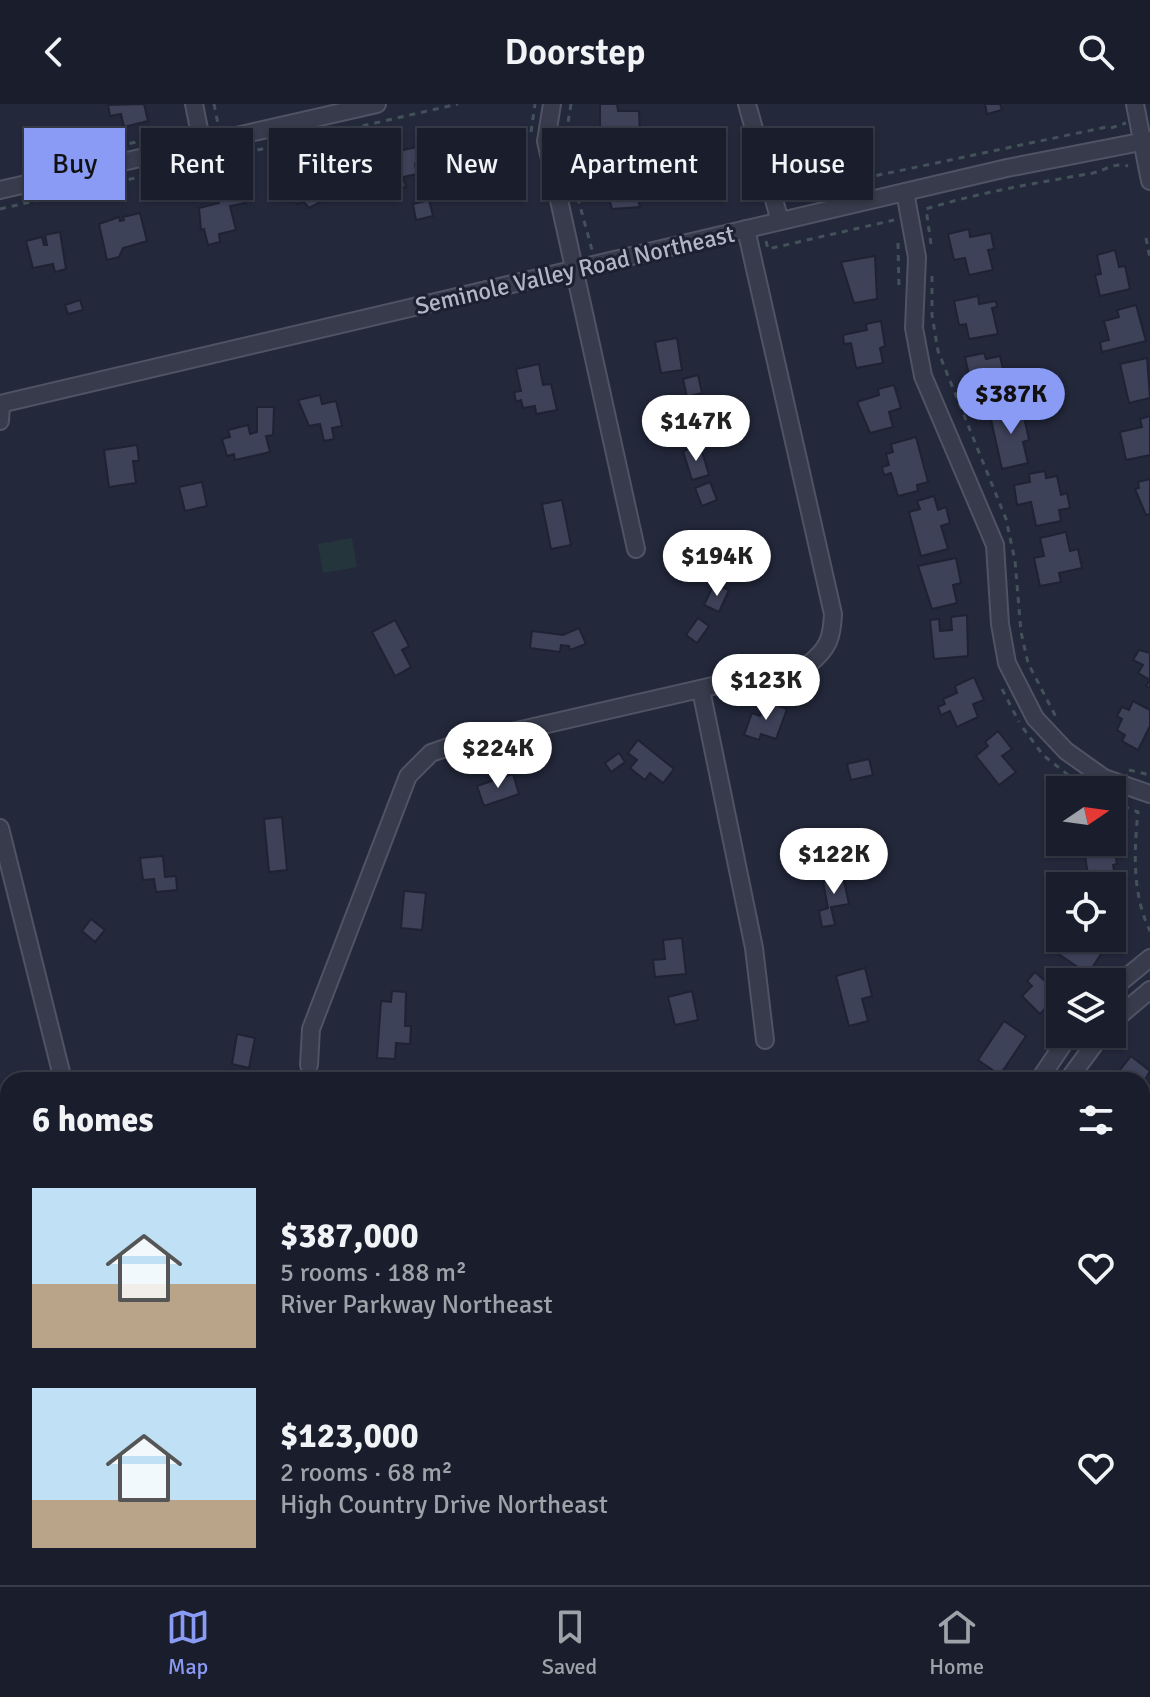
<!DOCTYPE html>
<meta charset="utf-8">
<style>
body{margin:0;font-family:Signika,sans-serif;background:#272b38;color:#f1f3f6;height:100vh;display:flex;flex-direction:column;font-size:30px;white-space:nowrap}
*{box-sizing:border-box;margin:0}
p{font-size:26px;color:#9fa2a9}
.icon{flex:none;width:44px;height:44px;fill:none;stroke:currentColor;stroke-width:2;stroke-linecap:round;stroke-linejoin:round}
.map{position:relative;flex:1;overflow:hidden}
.drawer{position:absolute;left:0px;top:968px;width:1150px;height:514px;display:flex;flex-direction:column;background:#1a1e2c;border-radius:24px 24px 0 0;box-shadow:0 2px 6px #0004,0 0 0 2px #383c48}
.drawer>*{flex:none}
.hud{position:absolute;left:24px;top:24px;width:1102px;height:72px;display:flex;gap:16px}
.needle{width:52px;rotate:77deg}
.buttons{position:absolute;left:1046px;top:672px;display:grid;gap:16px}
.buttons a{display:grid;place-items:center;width:80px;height:80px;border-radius:0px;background:#1a1e2c;box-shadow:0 2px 6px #0004,0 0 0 2px #383c48;font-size:40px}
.price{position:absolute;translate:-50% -68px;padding:0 18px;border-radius:28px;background:#fff;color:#222;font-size:26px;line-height:52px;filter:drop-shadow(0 2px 4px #0008)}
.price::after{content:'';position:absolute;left:50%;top:48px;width:24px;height:18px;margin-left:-12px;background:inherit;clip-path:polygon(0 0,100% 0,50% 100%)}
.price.selected{background:#8a9bf5;color:#111}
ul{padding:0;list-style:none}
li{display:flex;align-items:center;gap:24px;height:200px;padding:0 32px}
li span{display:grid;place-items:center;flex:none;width:224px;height:160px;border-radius:0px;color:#555}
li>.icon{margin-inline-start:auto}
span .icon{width:96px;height:96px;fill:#fffc;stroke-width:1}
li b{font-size:34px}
h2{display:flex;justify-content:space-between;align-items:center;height:96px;padding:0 32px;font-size:34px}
.pill{padding:0 28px;border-radius:0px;background:#1a1e2c;box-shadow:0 2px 6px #0004,0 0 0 2px #383c48;font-size:28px;line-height:72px}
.pill.selected{background:#8a9bf5;color:#111}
header{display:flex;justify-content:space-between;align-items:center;height:104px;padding:0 32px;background:#1a1e2c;font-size:36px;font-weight:600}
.tabs{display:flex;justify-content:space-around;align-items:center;height:112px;border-top:2px solid #383c48;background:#1a1e2c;font-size:22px;color:#9fa2a9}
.tabs a{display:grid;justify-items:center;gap:4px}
.tabs .selected{color:#8a9bf5}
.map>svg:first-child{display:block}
.green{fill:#25353c}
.building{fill:#3e4259;stroke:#1e2232;stroke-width:2}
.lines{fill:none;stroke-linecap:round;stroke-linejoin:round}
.minor-casing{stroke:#4f5363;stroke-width:20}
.path{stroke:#435259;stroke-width:3;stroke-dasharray:6 6;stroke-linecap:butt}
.minor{stroke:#373b4b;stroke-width:16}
.labels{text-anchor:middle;stroke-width:6;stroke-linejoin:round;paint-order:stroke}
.street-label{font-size:24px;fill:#b3b6c7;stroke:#1c2030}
</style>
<header><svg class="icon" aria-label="back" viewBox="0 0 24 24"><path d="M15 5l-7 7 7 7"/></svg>Doorstep<svg class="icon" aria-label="search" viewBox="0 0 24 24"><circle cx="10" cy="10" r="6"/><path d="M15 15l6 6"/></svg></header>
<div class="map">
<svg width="1150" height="1481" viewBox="0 0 1150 1481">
<rect width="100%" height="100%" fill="#23283b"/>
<path class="green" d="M352,434l5,29 -34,6 -5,-29z"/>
<g class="building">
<path d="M144,0l4,17 -24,6 -3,-13 -11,2 -2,-11z"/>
<path d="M600,0h17l1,7h21l1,24h-12l1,8 -22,1v-15l-7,-1z"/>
<path d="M985,0h15l2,6 -15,4z"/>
<path d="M499,24l5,31 -35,6 -1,-23 13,1 2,-13z"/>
<path d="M417,43l4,16 -6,1 2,10 -14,3 3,10 -13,3 -2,-10 -10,1 -4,-20 8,-2 -1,-5z"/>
<path d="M326,66l4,17 -7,2 3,10 -17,9 -5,-6 -7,2 -5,-23 14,-3 -2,-5z"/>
<path d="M619,66l3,12 11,-3 7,28 -28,2 -10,-35z"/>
<path d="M523,74l3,17 -20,4 -3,-18z"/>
<path d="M241,82l4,17 -15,3 6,24 -17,4 1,8 -12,3 -4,-16 -3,1 -2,-22 20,-5 -2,-11z"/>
<path d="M429,96l4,16 -17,4 -3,-16z"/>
<path d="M140,109l7,28 -24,7 -4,9 -12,3 -8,-36 20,-7 1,4 4,-1 -1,-3z"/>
<path d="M969,125l1,8 21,-4 3,16 -6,1 5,20 -24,5 -4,-17 -11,2 -6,-26z"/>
<path d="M60,128l6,37 -11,3 -2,-8 -20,4 -7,-27 16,-4 2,8h3l-2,-10z"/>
<path d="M1115,146l4,17 6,-1 5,23 -30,7 -5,-21 6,-1 -4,-19z"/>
<path d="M875,152l2,43 -23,4 -13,-41z"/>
<path d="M978,192l1,8 17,-3 1,6 -5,1 6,26 -29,5 -3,-15 -7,1 -5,-24z"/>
<path d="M80,196l3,10 -15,4 -3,-9z"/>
<path d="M1136,201l10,36 -44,11 -2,-10 9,-2 -5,-19 15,-4 -2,-7z"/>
<path d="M881,217l4,25 -5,2 3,15 -27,5 -5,-25 -7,1 -1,-9 24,-5 -1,-6z"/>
<path d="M677,234l5,32 -21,3 -6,-31z"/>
<path d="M984,249l2,6 14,-3 10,43 -34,7 -11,-49z"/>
<path d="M1147,254l3,40 -21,5 -9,-39z"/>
<path d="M539,260l4,21 8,-1 6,26 -21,4 -1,-8 -12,2 -2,-8 -5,2 -2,-10 7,-1 -5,-22z"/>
<path d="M698,271l4,18 -15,4 -4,-18z"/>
<path d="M894,281l7,23 -12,4 4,15 -23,6 -13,-31 22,-7 -1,-6z"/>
<path d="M320,291l2,9 14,-3 6,25 -10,2 2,11 -10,2 -4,-17 -11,2 -11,-26z"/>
<path d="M1021,299l8,37 -6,2 5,21 -26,6 -12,-54z"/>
<path d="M257,303h17l-1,28 -7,1 4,16 -35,8 -1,-6 -7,2 -5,-17 8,-2 -2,-7 20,-5 2,9 7,-2z"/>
<path d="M1150,312v39l-24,5 -6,-28 22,-5 -2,-8z"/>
<path d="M916,333l12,45 -11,3 1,6 -20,5 -7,-23 -7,2 -2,-8 7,-2 -3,-11 7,-2 -2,-8z"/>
<path d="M137,341l2,16h-6l3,22 -27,4 -5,-37z"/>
<path d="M700,341l9,30 -17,5 -9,-29z"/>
<path d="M1045,367l1,7 11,-2 4,19 6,-2 3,15 -11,2 2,11 -25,5 -5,-24 -14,3 -3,-20 16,-3 -1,-8z"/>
<path d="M1150,375v35l-4,1 -11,-26 4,-1 -1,-6z"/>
<path d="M202,378l5,24 -22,5 -6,-24z"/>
<path d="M710,378l7,18 -15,6 -7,-18z"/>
<path d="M934,392l4,14 8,-3 4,16 -9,3 7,23 -27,7 -12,-44 11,-3 -3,-8z"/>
<path d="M562,396l9,45 -20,4 -9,-45z"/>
<path d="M1066,428l4,19 8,-2 4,19 -23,5 2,9 -21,4 -6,-28 10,-2 -4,-18z"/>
<path d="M956,454l5,25 -8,2 4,18 -25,6 -14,-43z"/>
<path d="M714,480l15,6 -10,22 -15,-7z"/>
<path d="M967,511l1,41 -34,3 -4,-39 9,-1 1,12 12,-1 -1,-13z"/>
<path d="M698,514l11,8 -12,17 -11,-8z"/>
<path d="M395,516l14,26 -7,4 9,17 -16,9 -23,-44z"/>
<path d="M579,524l7,16 -16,6 -1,-4 -8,-1 -1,7 -30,-4 2,-17 31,4z"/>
<path d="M1139,546l11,3v35l-4,-2 4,-6 -12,-7 5,-8 -10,-5z"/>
<path d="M974,573l10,23 -11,4 5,13 -21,10 -7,-16 -9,4 -3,-8 7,-3 -2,-5 14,-6 -2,-7z"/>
<path d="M765,597l22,8 -11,30 -15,-5 -2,6 -15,-5 8,-22 8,3z"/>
<path d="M1133,597l17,9v16l-12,24 -16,-9 3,-6 -8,-5 5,-11 -5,-3 5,-9 7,3z"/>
<path d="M998,627l14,18 -10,7 14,16 -17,13 -23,-29 12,-10 -3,-4z"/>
<path d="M638,636l36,29 -11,14 -13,-10 -5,7 -15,-12 7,-8 -9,-7z"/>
<path d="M619,649l6,9 -14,10 -6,-9z"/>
<path d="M869,655l4,16 -22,5 -4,-16z"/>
<path d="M513,670l6,20 -35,12 -7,-20z"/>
<path d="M282,713l5,53 -18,2 -5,-53z"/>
<path d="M1112,729l5,31 -4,1 2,10 -26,5 -4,-24 4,-1 -1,-4 -9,1 -1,-10h34z"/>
<path d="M163,752l2,21 11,-1 1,14 -21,2 -2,-13 -11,1 -3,-22z"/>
<path d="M841,764l8,36 -18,3 4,18 -13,2 -3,-16 9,-3 -5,-26 8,-2 -2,-9z"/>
<path d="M404,787l22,2 -4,37 -21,-2z"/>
<path d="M91,815l14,11 -10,12 -13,-11z"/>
<path d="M682,834l4,36 -31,3 -2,-17 12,-1 -2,-19z"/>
<path d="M1062,834h36l-7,10 10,6 -13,20 -31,-21 8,-12z"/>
<path d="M1056,863l16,15h-12v21l-6,-4 -14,15 -18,-18 10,-10 -5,-5 8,-9 9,8z"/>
<path d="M865,864l7,28 -10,3 6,22 -19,5 -13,-50z"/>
<path d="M392,887l14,1 -1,34h6l-1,18 -14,-1 -1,16 -18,-1 4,-57 10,1z"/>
<path d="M692,887l6,29 -23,5 -7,-28z"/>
<path d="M1004,917l22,15 -26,39 -22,-15z"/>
<path d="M237,930l18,4 -6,30 -17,-4z"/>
<path d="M1131,952l19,15 -5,9 4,3 -7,9v-12h-30z"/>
<path d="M1142,1190l7,4 -5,10 6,3 -2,34 -6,-4z"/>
<path d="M629,1474h33l7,4 3,-4h7l10,6 -55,1 -7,-4z"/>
<path d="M908,1474h29v3l-7,-1 -1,5h-22z"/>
</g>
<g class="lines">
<defs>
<g id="minor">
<path d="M194,0l8,40"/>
<path d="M552,0l-6,37 90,408"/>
<path d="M747,0l33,117"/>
<path d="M1135,0l15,77"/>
<path d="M0,86l377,-86"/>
<path d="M905,88l12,65 -3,71 9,48 72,169 5,79 7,39 28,55 31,33 38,27 46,16"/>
<path d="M0,300l1007,-236 143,-28"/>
<path d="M0,317l1,-17"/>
<path d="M701,586l53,258 11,92"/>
<path d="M0,724l63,252"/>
<path d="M1112,885l38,-31"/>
<path d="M1112,918l38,-32"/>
<path d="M309,961l2,-36 97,-253 23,-23 20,-7 358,-82c19,-15 23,-26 24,-50l-87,-385"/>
<path d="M1039,976l31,-46"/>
<path d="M1068,976l34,-46"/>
<path d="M1142,1113l8,6"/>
<path d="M0,1332l8,37"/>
<path d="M0,1403l8,-2"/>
<path d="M30,1474l2,7"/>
<path d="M202,1474l1,7"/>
<path d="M729,1481l4,-7"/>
</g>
</defs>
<use href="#minor" class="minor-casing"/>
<g class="path">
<path d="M214,0l4,20"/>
<path d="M571,0l-7,43 28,103"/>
<path d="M1111,24l15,-5"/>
<path d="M531,28l4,-28"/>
<path d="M71,53l113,-26"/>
<path d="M797,97l30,-15 284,-60"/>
<path d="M0,105l458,-105"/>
<path d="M1146,134l4,20"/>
<path d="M766,137l2,8 126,-29"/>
<path d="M898,139l1,44"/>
<path d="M931,140l-5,-35c54,-17 111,-26 167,-36 13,-3 21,-11 35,-7"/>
<path d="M932,172v39l6,36 68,168 9,42 6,71 7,31 28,54"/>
<path d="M1002,585l17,33"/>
<path d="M1023,624l20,27 44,35"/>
<path d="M1129,666l21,5"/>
<path d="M1112,698l26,10c-4,39 -6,82 12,119"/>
<path d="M1114,941l17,-17"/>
<path d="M1142,1094l8,3"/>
<path d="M1142,1155l8,4"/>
<path d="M0,1306l2,11"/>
<path d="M0,1456l6,25"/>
<path d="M709,1481l4,-7"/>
<path d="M749,1481l4,-7"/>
</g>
<use href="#minor" class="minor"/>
</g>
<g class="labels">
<g class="street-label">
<text transform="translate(575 166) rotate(-13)" y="8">Seminole Valley Road Northeast</text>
</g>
</g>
</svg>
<div class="buttons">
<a><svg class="needle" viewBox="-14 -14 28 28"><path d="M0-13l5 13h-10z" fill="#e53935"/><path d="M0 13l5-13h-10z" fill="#9fa2a9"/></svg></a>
<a><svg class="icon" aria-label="locate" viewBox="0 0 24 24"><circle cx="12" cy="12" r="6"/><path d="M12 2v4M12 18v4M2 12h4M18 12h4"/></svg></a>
<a><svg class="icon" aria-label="layers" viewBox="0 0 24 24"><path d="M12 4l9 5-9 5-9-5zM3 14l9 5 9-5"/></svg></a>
</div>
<b class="price selected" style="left:1011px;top:332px">$387K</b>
<b class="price" style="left:696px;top:359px">$147K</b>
<b class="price" style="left:717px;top:494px">$194K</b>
<b class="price" style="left:766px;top:618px">$123K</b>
<b class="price" style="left:498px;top:686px">$224K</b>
<b class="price" style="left:834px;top:792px">$122K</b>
<div class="hud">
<a class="pill selected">Buy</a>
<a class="pill">Rent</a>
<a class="pill">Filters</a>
<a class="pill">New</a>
<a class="pill">Apartment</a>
<a class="pill">House</a>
</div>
<section class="drawer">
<h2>6 homes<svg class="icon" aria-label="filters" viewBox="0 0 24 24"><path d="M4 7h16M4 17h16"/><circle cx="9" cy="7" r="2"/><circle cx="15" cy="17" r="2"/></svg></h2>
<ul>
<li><span style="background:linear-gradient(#bfe0f5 60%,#b9a48a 0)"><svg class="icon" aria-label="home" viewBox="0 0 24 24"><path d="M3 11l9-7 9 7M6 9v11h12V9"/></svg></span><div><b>$387,000</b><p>5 rooms · 188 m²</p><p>River Parkway Northeast</p></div><svg class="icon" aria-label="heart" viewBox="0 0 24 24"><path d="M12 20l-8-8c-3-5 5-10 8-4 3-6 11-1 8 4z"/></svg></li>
<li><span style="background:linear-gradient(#bfe0f5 70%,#b9a48a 0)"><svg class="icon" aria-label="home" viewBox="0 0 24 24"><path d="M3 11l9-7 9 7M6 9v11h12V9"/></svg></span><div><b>$123,000</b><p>2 rooms · 68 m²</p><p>High Country Drive Northeast</p></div><svg class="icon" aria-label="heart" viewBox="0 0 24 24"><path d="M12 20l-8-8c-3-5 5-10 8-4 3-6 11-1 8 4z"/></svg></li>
</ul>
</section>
</div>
<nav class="tabs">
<a class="selected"><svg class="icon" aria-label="map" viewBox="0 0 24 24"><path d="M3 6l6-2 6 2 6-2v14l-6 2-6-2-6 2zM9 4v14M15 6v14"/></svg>Map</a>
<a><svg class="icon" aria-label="saved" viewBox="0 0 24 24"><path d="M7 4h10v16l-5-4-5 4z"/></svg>Saved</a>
<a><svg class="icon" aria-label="home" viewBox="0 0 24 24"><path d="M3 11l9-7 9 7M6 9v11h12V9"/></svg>Home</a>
</nav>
